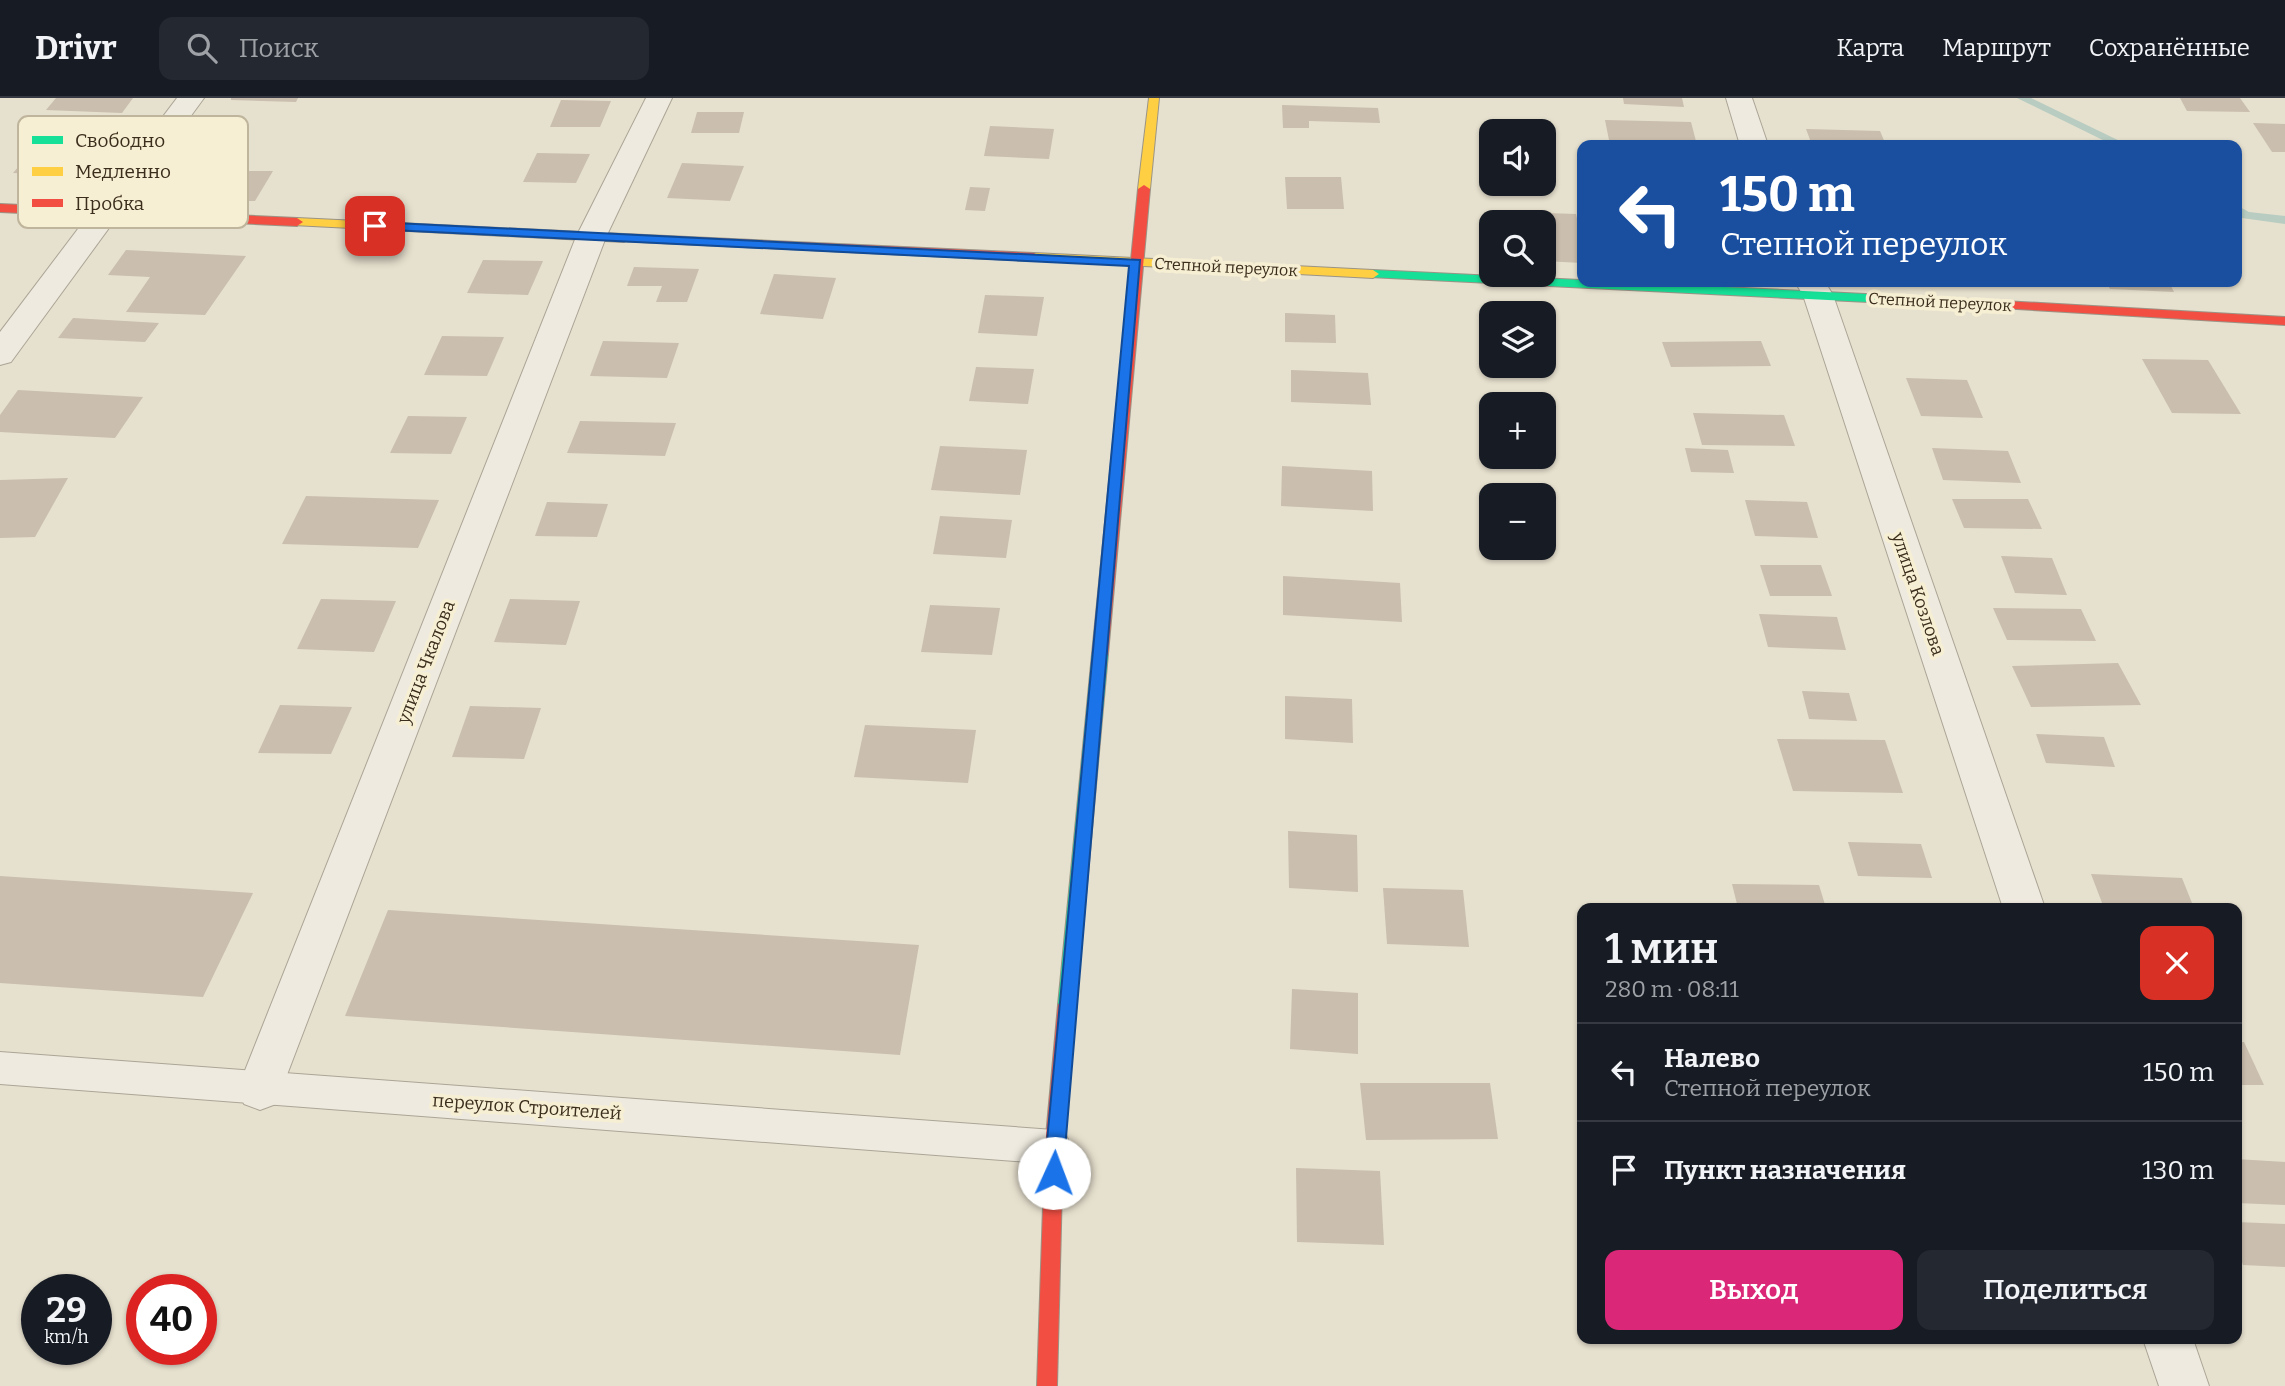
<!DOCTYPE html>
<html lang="ru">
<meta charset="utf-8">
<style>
body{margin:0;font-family:Bitter,serif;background:#242831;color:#f1f3f6;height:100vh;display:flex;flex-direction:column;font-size:26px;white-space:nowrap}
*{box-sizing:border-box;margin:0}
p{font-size:23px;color:#9ea1a6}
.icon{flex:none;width:38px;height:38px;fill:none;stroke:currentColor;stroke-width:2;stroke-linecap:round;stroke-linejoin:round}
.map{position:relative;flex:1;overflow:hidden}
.sheet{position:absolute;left:1577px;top:805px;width:665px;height:441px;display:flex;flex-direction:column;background:#171b24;border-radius:14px;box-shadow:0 2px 5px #0004}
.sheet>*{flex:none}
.hud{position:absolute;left:1577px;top:42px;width:665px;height:147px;border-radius:14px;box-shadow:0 2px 5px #0004;background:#1a4fa0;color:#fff;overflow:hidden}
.fabs{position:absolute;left:1479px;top:21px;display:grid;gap:14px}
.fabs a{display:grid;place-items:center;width:77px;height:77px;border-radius:14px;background:#171b24;box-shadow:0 2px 5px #0004;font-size:35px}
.speed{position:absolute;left:21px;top:1176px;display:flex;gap:14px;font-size:35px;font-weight:700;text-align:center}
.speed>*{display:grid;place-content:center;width:91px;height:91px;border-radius:50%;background:#171b24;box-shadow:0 2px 5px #0004;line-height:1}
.speed small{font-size:18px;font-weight:400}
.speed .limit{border:10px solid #d22;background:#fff;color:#111}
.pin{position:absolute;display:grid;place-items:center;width:60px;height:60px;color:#fff;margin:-30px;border-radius:14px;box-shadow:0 4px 10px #0006}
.me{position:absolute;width:77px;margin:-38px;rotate:2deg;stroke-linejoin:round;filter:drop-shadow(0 0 5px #0008)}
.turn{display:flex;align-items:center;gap:24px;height:147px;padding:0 28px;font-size:32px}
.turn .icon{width:91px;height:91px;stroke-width:2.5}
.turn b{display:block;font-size:49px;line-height:60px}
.round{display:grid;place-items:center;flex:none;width:74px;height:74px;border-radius:14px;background:#242831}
.summary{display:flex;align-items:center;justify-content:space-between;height:119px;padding:0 28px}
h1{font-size:42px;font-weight:600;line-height:52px}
.button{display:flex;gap:14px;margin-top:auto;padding:14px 28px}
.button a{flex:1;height:80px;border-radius:14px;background:#db2777;color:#fff;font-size:28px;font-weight:600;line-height:80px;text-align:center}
.button a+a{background:#242831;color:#f1f3f6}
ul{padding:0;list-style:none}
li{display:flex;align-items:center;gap:21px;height:98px;padding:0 28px;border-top:2px solid #363941}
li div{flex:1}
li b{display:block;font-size:26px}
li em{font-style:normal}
header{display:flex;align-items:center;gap:42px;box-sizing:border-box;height:98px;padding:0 35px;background:#171b24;border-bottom:2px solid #363941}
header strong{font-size:33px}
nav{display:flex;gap:38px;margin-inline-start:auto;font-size:24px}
.search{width:490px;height:63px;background:#242831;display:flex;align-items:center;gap:18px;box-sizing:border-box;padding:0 24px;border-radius:14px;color:#9ea1a6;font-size:26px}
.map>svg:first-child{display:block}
</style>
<header>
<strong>Drivr</strong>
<div class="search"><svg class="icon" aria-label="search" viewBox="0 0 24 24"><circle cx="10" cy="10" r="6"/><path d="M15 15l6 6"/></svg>Поиск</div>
<nav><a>Карта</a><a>Маршрут</a><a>Сохранённые</a></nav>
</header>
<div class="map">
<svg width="2285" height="1288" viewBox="0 0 2285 1288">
<rect width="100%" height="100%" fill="#e6e0ce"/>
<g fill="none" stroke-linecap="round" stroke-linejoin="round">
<g fill="#b8ccc1" fill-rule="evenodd">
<path d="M2017,0H2031L2128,47H2113Z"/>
<path d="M2236,107L2249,114L2285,118V126L2242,120L2236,116Z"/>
</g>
</g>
<g fill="#cabeae">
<path d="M56,0H133L122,15L46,12Z"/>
<path d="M231,0H298L296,4L231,2Z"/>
<path d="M1623,0H1682L1684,9L1624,6Z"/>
<path d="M2180,0H2240L2250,14L2187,13Z"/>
<path d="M561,2L611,3L600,29H550Z"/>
<path d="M1282,7L1378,10L1380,25L1309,23V30H1283Z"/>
<path d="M697,14H744L739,35H691Z"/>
<path d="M1605,22L1691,24L1697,47H1610Z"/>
<path d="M2253,25L2285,26V54H2272Z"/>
<path d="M990,28L1054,31L1049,61L984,58Z"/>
<path d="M1806,31L1880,33L1886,47H1812Z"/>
<path d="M39,45L96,47L71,77L13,75Z"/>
<path d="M537,55L590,56L576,85L523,84Z"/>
<path d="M682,65L744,68L730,103L667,100Z"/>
<path d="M245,73H273L255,103H226Z"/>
<path d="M1285,79H1341L1344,111H1287Z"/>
<path d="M970,89L990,90L985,113L965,112Z"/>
<path d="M1516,114L1576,116L1582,144V165L1544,163V124H1517Z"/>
<path d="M126,152L246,158L205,217L126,214L150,179L108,177Z"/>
<path d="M483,162L543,163L528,197L467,195Z"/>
<path d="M634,169L699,171L687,204H656L662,188H627Z"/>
<path d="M774,176L836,180L823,221L760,216Z"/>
<path d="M2106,184H2169L2174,194L2110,191Z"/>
<path d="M985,197L1044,199L1037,238L978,235Z"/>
<path d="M1285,215L1335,217L1336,245L1285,244Z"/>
<path d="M73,220L159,225L145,244L58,240Z"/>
<path d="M442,238L504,239L487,278L424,277Z"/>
<path d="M603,243L679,245L667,280L590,278Z"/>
<path d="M1761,243L1771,268L1671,269L1662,244Z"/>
<path d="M2142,261L2208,262L2241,316L2172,315Z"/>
<path d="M976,269L1034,271L1028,306L969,303Z"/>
<path d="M1291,272L1368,275L1371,307L1291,304Z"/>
<path d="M1906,280L1967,282L1983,320L1921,318Z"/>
<path d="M18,292L143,299L115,340L0,334V317Z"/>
<path d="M1693,315L1784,317L1795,348L1702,347Z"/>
<path d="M408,318L467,319L451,356L390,355Z"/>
<path d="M580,323L676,325L665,358L567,355Z"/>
<path d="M940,348L1027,352L1020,397L931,392Z"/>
<path d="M1685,350L1728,352L1734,375L1691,374Z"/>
<path d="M1932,350L2008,353L2021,385L1943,382Z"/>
<path d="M1282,368L1372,373L1373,413L1281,408Z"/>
<path d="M68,380L35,439L0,440V382Z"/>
<path d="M306,398L439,402L418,450L282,446Z"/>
<path d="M1952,401H2028L2042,431L1964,430Z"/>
<path d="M1745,402L1807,404L1818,440L1755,438Z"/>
<path d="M547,404L608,406L597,439L535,438Z"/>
<path d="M940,418L1012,422L1006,460L933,456Z"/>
<path d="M2001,458L2052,460L2067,497L2015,495Z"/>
<path d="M1760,467H1821L1832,498H1770Z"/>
<path d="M1283,478L1400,485L1402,524L1283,517Z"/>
<path d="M321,501L396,503L374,554L297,551Z"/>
<path d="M510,501L580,503L566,547L494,544Z"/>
<path d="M930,507L1000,510L992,557L921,554Z"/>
<path d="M1993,510L2081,511L2096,543L2007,542Z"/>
<path d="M1759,516L1837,519L1846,552L1768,549Z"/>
<path d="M2118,565L2141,607L2031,609L2012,568Z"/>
<path d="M1802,593L1849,595L1857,623L1809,621Z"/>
<path d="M1285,598L1352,601L1353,645L1285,641Z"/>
<path d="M280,607L352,609L331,656L258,655Z"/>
<path d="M470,608L541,610L524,661L452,659Z"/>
<path d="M865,627L976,632L968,685L854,679Z"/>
<path d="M2036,636L2104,639L2115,669L2046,665Z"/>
<path d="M1777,641L1885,642L1903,695L1793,693Z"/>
<path d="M1288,733L1357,737L1358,794L1289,790Z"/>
<path d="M1848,744L1921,746L1932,780L1858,778Z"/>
<path d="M2091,776L2182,780L2194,810H2104Z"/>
<path d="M0,778L253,795L203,899L0,885Z"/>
<path d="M1732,786L1819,787L1826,810H1738Z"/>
<path d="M1383,790L1463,792L1469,849L1387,846Z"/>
<path d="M388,812L919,847L900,957L345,918Z"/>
<path d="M1292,891L1358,895V956L1290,951Z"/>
<path d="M2236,944H2244L2264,987H2236Z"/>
<path d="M1360,985H1490L1498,1041L1366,1042Z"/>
<path d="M2236,1061L2285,1064V1107L2236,1105Z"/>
<path d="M1296,1070L1380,1073L1384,1147L1297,1144Z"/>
<path d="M2236,1124L2285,1126V1169L2243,1167L2236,1149Z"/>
</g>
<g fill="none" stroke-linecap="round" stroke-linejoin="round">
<defs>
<path id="lane" d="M0,954L1054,1032L1066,1037L1071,1049L1066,1061L1054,1066L0,986Z"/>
<g id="street">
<path d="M177,0H204L11,264L0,267V234Z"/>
<path d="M646,0H672L606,139L282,990L276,1006L260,1012L244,1006L238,990L576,139Z"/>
<path d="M1726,0H1752L1768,47H1740Z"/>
<path d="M1795,184H1825L1833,197L2045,810H2003L1803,197Z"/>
<path d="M2143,1241H2193L2209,1288H2159Z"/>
</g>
<g id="fast">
<path d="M1373,172L1969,201L1975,205L1969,209L1369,179V173Z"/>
<path d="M1100,550L1105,552L1108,556L1076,907L1073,913L1067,916L1061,913L1058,907L1092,556L1095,552Z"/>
</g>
<g id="slow">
<path d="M1149,0H1159L1150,91L1144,95L1138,91Z"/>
<path d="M297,120L624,136L630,140L624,144L293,127V121Z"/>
<path d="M1034,155L1373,172L1379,176L1373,180L1030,162L1028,159Z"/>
</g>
<g id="jam">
<path d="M1144,87L1150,91L1108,556L1105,560H1095L1092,556L1138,91Z"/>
<path d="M0,106L297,120L303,124L297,128L0,114Z"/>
<path d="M624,136L1034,155L1040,159L1034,163L620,143L618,140Z"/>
<path d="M1969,201L2285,219V227L1965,208V202Z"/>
<path d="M1067,898L1073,901L1076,907L1063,1049L1057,1288H1037L1045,1049L1058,907L1061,901Z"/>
</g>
</defs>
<use href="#lane" stroke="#aba596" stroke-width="2"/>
<use href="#street" stroke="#aba596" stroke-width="2"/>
<use href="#fast" stroke="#9b9486" stroke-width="2"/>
<use href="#slow" stroke="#9b9486" stroke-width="2"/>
<use href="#jam" stroke="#9b9486" stroke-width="2"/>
<use href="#lane" fill="#eeeadf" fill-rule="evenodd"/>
<use href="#street" fill="#eeeadf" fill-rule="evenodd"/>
<use href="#fast" fill="#16e098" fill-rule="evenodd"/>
<use href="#slow" fill="#ffcf43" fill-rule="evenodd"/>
<use href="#jam" fill="#f24e42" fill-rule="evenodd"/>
</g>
<path fill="#1a73e8" stroke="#114b97" stroke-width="2" d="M375,124L1140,162L1063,1075L1060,1082L1054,1085L1047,1082L1044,1075L1129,168L371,131V125Z"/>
<g text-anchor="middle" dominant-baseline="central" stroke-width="7" stroke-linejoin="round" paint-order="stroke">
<g font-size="16" fill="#3b2e1d" stroke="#f7efd3">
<text transform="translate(1226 169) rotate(3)">Степной переулок</text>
<text transform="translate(1940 204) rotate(3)">Степной переулок</text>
</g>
<g font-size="18" fill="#3b2e1d" stroke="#f7efd3">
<text transform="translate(1918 496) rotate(71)">улица Козлова</text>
<text transform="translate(426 564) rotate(-69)">улица Чкалова</text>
<text transform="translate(527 1009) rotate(4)">переулок Строителей</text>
</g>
</g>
<rect x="18" y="18" width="230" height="112" rx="10" fill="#f7efd3" stroke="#bfb59c" stroke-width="2"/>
<rect x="32" y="38" width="31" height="8" fill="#16e098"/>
<rect x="32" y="69" width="31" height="9" fill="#ffcf43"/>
<rect x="32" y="101" width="31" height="8" fill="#f24e42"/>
<g font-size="19" fill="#3b2e1d">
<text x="75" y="49">Свободно</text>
<text x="75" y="80">Медленно</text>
<text x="75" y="112">Пробка</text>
</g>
</svg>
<div class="fabs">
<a><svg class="icon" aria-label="sound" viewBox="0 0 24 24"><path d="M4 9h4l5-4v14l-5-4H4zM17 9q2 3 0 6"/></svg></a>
<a><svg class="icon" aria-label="search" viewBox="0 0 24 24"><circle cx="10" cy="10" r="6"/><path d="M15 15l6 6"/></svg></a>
<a><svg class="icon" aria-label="layers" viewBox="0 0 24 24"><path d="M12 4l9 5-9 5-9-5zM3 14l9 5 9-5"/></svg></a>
<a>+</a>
<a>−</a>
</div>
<div class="speed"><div>29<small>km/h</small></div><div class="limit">40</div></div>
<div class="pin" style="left:375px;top:128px;background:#d93025"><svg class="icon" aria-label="arrive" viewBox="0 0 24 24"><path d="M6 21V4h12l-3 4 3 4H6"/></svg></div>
<svg class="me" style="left:1054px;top:1075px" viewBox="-20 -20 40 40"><circle r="19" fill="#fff"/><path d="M0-13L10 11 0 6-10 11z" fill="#1a73e8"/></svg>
<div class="hud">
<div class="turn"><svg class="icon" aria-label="left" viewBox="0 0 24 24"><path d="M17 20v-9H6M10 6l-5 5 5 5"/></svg><div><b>150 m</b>Степной переулок</div></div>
</div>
<section class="sheet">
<div class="summary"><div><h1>1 мин</h1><p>280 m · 08:11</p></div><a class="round" style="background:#d93025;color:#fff"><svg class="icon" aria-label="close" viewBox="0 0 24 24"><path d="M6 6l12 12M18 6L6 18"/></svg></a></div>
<ul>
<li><svg class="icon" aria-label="left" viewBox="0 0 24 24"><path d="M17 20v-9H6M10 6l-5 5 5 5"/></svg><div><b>Налево</b><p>Степной переулок</p></div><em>150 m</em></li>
<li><svg class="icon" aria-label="arrive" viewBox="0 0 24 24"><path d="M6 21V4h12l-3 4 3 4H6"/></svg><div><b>Пункт назначения</b></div><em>130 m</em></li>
</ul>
<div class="button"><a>Выход</a><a>Поделиться</a></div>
</section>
</div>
